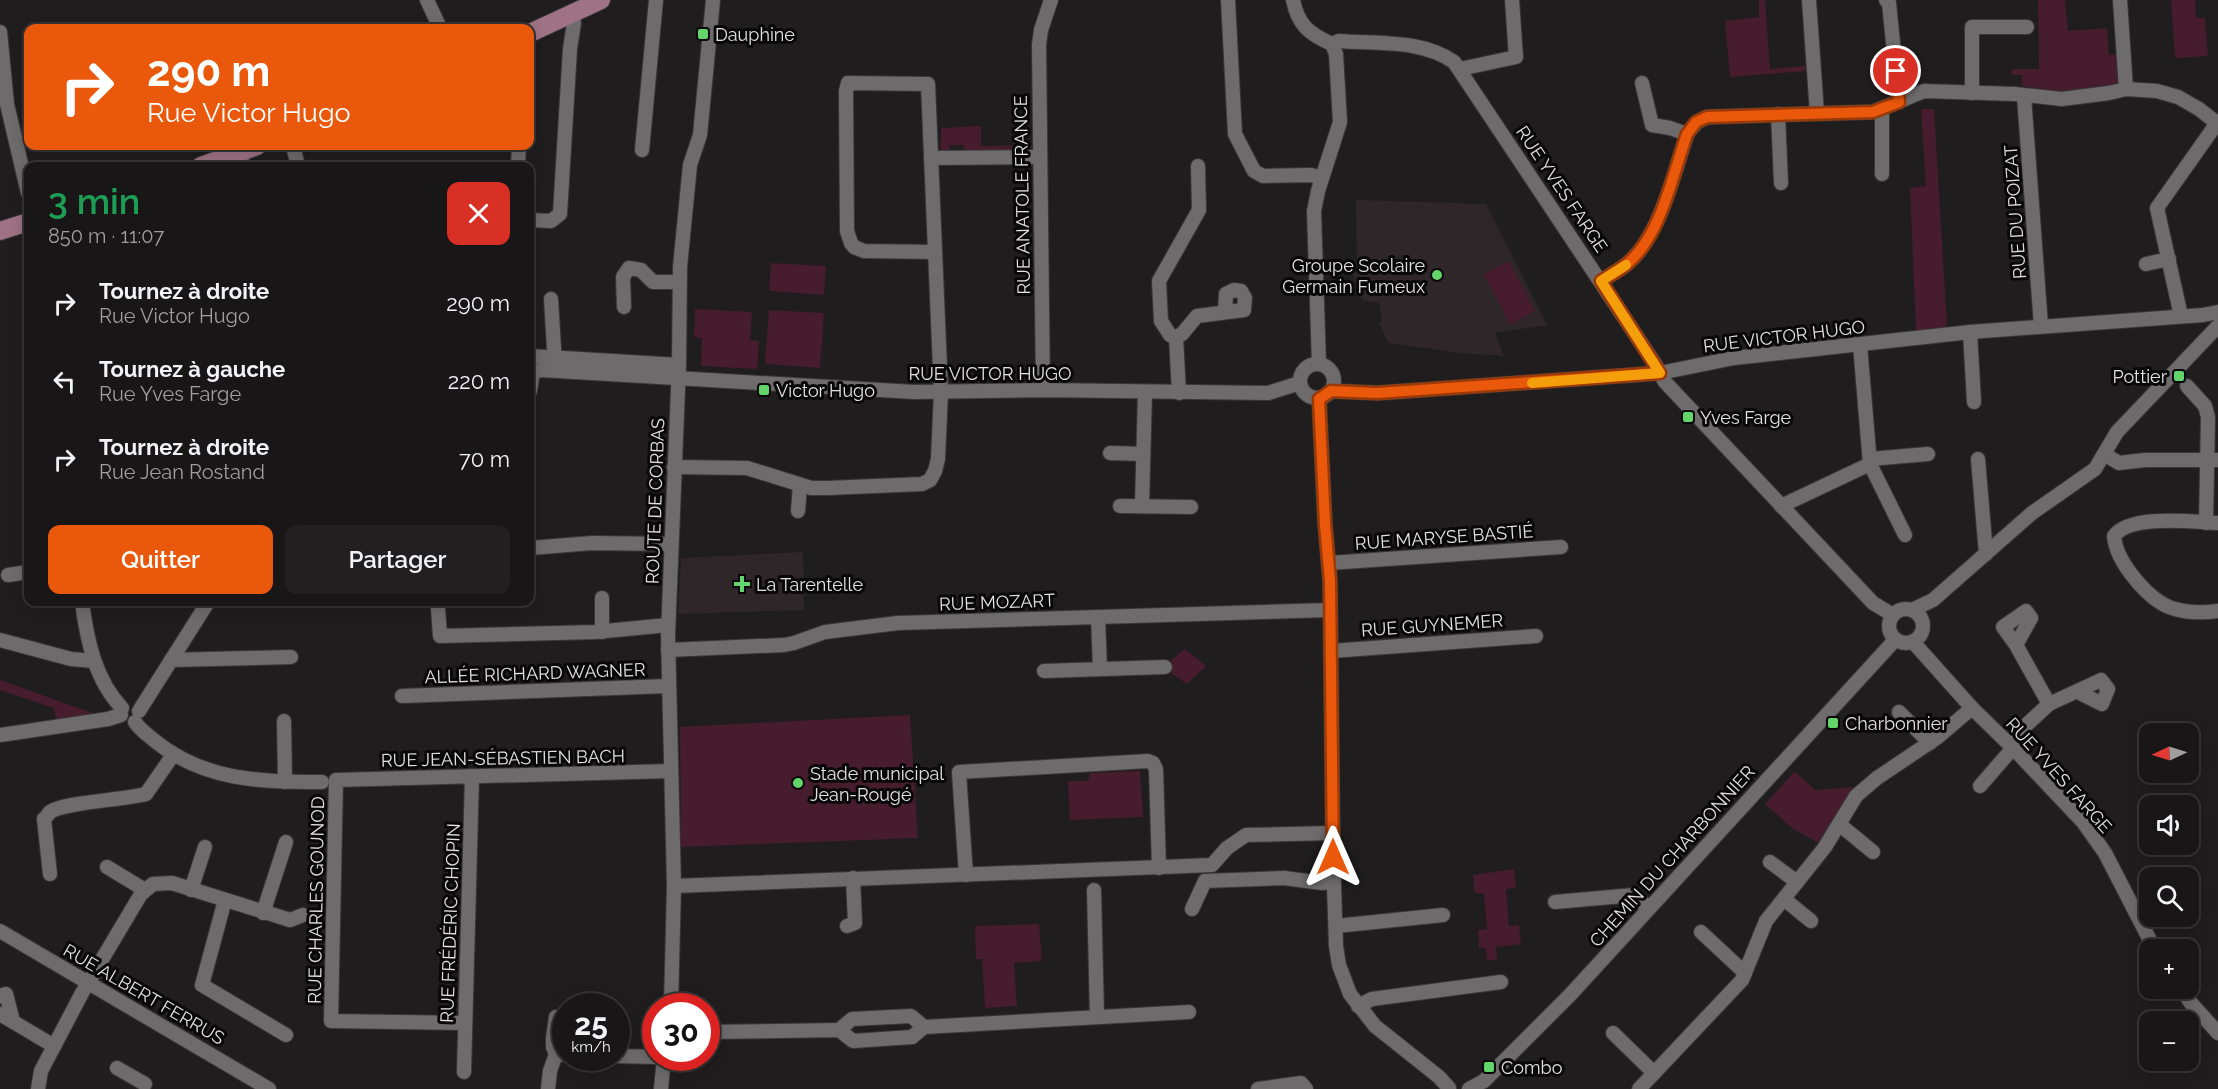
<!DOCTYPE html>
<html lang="fr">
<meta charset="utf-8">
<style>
body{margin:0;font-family:Raleway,sans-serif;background:#211f1f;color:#f1f3f6;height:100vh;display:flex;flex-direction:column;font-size:22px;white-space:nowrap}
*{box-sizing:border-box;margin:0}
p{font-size:20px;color:#9f9fa1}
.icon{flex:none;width:33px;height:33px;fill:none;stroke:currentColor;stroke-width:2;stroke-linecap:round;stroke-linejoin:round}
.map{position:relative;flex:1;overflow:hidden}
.drawer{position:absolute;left:24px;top:162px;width:510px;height:444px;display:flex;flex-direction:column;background:#181616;border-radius:12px;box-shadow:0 3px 15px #0003,0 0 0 2px #363535}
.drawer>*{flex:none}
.top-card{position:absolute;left:24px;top:24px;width:510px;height:126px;border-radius:12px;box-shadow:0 3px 15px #0003,0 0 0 2px #363535;background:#ea580c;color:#fff;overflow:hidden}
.needle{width:39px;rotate:266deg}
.controls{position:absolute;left:2139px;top:723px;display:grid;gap:12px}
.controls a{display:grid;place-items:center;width:60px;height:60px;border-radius:12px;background:#181616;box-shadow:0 3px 15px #0003,0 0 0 2px #363535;font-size:30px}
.speed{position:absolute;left:552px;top:993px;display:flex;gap:12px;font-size:30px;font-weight:700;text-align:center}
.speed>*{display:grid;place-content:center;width:78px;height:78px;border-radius:50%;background:#181616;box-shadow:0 3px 15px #0003,0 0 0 2px #363535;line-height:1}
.speed small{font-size:15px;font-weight:400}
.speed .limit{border:9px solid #d22;background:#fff;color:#111}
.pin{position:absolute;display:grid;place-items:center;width:51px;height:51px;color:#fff;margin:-26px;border:3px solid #fff;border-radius:50%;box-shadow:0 2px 6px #0007}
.me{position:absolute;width:66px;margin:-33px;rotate:0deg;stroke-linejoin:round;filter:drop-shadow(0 0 4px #0008)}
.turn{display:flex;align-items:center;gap:21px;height:126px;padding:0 24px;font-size:27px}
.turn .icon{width:78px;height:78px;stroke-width:2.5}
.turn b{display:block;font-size:42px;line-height:51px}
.round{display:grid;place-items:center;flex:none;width:63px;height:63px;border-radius:12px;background:#211f1f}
.overview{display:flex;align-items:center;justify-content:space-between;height:102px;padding:0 24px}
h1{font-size:36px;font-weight:600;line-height:45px;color:#1e9e55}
.primary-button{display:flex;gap:12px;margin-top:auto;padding:12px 24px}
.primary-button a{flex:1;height:69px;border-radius:12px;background:#ea580c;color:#fff;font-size:24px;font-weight:600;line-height:69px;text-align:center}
.primary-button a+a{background:#211f1f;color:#f1f3f6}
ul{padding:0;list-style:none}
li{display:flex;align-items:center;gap:18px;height:78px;padding:0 24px}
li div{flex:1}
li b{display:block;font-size:22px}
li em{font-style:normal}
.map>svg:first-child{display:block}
</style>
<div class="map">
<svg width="2218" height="1089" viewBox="0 0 2218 1089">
<rect width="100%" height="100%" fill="#201d1e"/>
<g fill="#2f2629">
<path d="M1356,200L1486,204L1547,325L1495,333L1504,356L1460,353L1388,343L1379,322L1382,321L1379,303L1362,300L1349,264L1357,260Z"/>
<path d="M803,552L804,610L678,614L681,558Z"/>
</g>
<g fill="#461c2e">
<path d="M1759,0H1765L1770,69L1807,66V71L1730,77L1725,21L1759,17Z"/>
<path d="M2038,0H2065L2068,31L2107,28L2109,55H2116L2118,82C2098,99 2046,89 2022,86V75H2011L2012,69H2039Z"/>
<path d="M2171,0H2195L2196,18H2205L2208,56L2175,58Z"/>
<path d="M1921,109H1934L1947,326L1916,331L1910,188L1926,186Z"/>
<path d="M981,126V146L1032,145V149L1025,154L965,153L964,145H950L949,153H941V128Z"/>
<path d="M1509,261L1535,311L1510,324L1484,274Z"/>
<path d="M771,263L826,266L824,295L769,291Z"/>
<path d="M695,309L752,312L750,340L759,341L757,369L701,366L702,338L694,337Z"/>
<path d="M769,310L824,313L820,368L765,364Z"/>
<path d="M1185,649L1206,666L1187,684L1171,673L1173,667L1171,660Z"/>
<path d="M0,680L95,714L56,720L54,708L0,690Z"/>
<path d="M910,715L918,838L681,847L680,727Z"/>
<path d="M1140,771L1143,817L1070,820L1068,781H1088L1090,773Z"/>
<path d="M1795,771L1815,790L1854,787L1819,843L1793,829L1765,804Z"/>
<path d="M1514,869L1516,888L1506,889L1509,926L1519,925L1521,944L1496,947L1497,960H1487L1486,948H1479L1478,930L1487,929L1484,893H1475L1473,875Z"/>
<path d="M1039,924L1042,961L1014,963L1017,1006L985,1008L982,959H976L975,926Z"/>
</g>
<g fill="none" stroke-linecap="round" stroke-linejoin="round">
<defs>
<g id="minor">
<path d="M427,0L440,28"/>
<path d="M1228,0L1235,134L1254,171L1263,176L1311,175L1322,178"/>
<path d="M1293,0C1298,25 1309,34 1332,44L1336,54L1340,122L1318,191L1314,211L1319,364"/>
<path d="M1809,0L1817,113"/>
<path d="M1886,0L1889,3L1899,102"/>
<path d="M2120,0L2126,89"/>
<path d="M0,32L7,104L28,193"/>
<path d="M1332,44L1339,41C1377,44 1421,39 1454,62L1655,364L1665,382L1873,603L1893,615"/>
<path d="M1460,69L1516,57L1512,0"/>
<path d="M1642,83L1652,125L1670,128L1687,134"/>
<path d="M1972,93V27H2027"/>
<path d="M2024,96L2041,326"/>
<path d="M1882,109V174"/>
<path d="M1778,114L1781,183"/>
<path d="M293,146L298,166"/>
<path d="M642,150L656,0"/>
<path d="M239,152L244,166"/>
<path d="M931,158L1040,157"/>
<path d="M518,166L519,146"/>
<path d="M1198,166L1199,210L1159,281L1161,321L1170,335L1176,337L1182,334L1197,316L1244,310L1245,298L1241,291L1234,290L1226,294L1225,312"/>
<path d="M530,220L551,221L560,214L570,49L574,23L572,14"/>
<path d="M2146,264L2169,259"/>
<path d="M1601,281C1610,275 1620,270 1628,263C1660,236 1674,173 1687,134L1697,122L1707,117L1873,112L1924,91L2015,94L2062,99L2109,93L2126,89L2157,91L2178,97L2199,109L2218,124"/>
<path d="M551,299L555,365"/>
<path d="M624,307L623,277L629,268L641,270L653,282H679"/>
<path d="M2181,316L2157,208L2217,123"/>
<path d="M1970,332L1974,402"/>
<path d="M1176,337L1179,393"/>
<path d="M530,356L679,365"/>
<circle cx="1317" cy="381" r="17"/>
<path d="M2187,386L2205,406L2208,417L2206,523"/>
<path d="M1043,390L1039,45L1041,30L1051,0"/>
<path d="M530,391L533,372L541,370L914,392L1043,390L1268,393L1300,383"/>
<path d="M1331,391L1378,393L1660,373L1734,358L1970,332L2203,315L2218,312"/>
<path d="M1319,398L1325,524L1330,581L1333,857L1336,946L1339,965L1350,994L1375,1026L1439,1077L1449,1088"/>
<path d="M1110,453L1143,454"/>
<path d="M2104,454L2119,463L2145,460H2218"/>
<path d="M1870,459L1928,454"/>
<path d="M1978,459L1986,554"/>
<path d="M1870,464L1905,535"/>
<path d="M674,467L747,468L811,488H826"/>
<path d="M828,488L922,484L930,480L935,471L938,459L941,392L928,84L848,83L846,91L847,231L851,243L854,247L864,251L935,252"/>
<path d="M1142,505L1145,392"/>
<path d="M1120,506L1191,507"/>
<path d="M1781,506L1870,464L1860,345"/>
<path d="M798,511L800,485"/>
<path d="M2218,523C2192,522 2130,514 2114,536C2116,562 2150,603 2175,609C2189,613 2204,613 2218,611"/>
<path d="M530,548L592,543L670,544"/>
<path d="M1329,563L1561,547"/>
<path d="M8,575L28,572"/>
<path d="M602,598V632"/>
<path d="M82,602C87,640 95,680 122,708"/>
<path d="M438,608L440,636L595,632L668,625"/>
<circle cx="1906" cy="626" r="17"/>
<path d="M1912,610L1933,600L2032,513L2095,469L2117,432L2218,326"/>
<path d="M1098,617L1100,668"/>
<path d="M0,640L71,659L94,661"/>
<path d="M1913,642L1972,708L2013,748L2083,822L2105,853L2155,950"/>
<path d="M668,650L784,645L794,643L825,632L898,623L1330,610"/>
<path d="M1331,651L1536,636"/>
<path d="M171,660L291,657"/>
<path d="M1044,671L1165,667"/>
<path d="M402,696L668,686"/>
<path d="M2049,704L2101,680L2108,689L2102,704L2078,692"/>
<path d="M139,711L208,602"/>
<path d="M1899,712L1930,743"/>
<path d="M284,721L285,782"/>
<path d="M135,722C140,730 148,735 155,741C204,781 262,782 322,782"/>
<path d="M0,735L108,719L121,715"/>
<path d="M2008,742L2049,704L2016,645L2031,618L2026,611L2003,627L2016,645"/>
<path d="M1980,786L2013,748"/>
<path d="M1839,824L1873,852"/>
<path d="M1770,862L1797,882"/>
<path d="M107,867L145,890"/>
<path d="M50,874L44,819C46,818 49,813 50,812C65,802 124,800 146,794L173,755"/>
<path d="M966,875L959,772L1148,761L1153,763L1156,769L1159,868"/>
<path d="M674,886L1212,865L1227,848L1246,835L1333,833"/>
<path d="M191,890L205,847"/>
<path d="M1094,890L1097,1017"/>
<path d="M1784,899L1811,921"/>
<path d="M225,900L202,985L286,1035"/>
<path d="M1555,902L1634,895L1649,908"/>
<path d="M1192,909L1205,881L1284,878L1322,883L1334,882"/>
<path d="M263,913L286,842"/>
<path d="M847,926L855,923L853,878"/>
<path d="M1336,926L1443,915"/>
<path d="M0,931L269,1089"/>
<path d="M1701,932L1745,973"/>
<path d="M2181,988L2190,1002L2218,1033"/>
<path d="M0,996L6,994L13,1021"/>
<path d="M671,1006L674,886L668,634L679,365L680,267L690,165L700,135L713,0"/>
<path d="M1358,1006L1372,999L1501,982"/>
<path d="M0,1014L54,1046"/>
<path d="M556,1017L553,1038V1047L556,1054L566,1055"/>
<path d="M465,1023L331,1021L336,780L671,771"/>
<path d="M839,1030L852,1019L911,1016L924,1027"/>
<path d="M706,1032L839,1030L853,1041L912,1037L924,1027L1189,1012"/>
<path d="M1613,1033L1654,1073"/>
<path d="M616,1056L656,1057"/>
<path d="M117,1068L145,1084"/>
<path d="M464,1072L472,776"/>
<path d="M38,1089L41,1071L82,993L141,894L153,884L172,883L290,920L303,915"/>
<path d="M548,1089L550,1071L556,1054"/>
<path d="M661,1089L664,1058"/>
<path d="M1258,1089L1301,1083L1306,1089"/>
<path d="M1469,1089L1484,1081L1570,995L1895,640"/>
<path d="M1639,1089L1742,980L1766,921L1825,847L1856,796L1877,778L1938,737L1972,708"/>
</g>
<g id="major">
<path d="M530,33L601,0"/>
<path d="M201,166L257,146"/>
<path d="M0,231L28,222"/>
</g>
</defs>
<use href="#minor" stroke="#3a3738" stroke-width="16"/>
<use href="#major" stroke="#3a3738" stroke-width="20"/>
<use href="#minor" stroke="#6e6b6c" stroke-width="14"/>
<use href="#major" stroke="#9f7385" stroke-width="18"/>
</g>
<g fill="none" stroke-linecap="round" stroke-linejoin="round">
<defs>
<path id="route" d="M1333,857L1330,581L1325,524L1319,399L1331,391L1377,393L1660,373L1601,281C1610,275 1620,270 1628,263C1661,235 1673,174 1687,134L1696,122L1707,117L1873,112L1899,102L1896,71"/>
</defs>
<use href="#route" stroke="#983908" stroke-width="15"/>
<use href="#route" stroke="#ea580c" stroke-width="10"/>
<path stroke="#f59e0b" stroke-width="10" d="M1532,383L1660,373L1601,281L1626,265"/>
</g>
<g fill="#62d469" stroke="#090808" stroke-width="2">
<rect x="697" y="28" width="12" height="12" rx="3"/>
<circle cx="1437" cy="275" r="6"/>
<rect x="2173" y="370" width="12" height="12" rx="3"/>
<rect x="758" y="384" width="12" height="12" rx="3"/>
<rect x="1682" y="411" width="12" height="12" rx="3"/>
<path d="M739 575h6v6h6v6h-6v6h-6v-6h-6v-6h6z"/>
<rect x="1827" y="717" width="12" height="12" rx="3"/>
<circle cx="798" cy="783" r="6"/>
<rect x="1483" y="1061" width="12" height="12" rx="3"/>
</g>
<g text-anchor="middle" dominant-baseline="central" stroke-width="6" stroke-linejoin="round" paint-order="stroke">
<g font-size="18" fill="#e2e0e1" stroke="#090808" text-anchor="start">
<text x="715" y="34">Dauphine</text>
<text x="1425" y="265" text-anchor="end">Groupe Scolaire<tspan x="1425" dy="21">Germain Fumeux</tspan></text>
<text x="2167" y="376" text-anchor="end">Pottier</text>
<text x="776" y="390">Victor Hugo</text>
<text x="1700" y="417">Yves Farge</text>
<text x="756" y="584">La Tarentelle</text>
<text x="1845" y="723">Charbonnier</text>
<text x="810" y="773">Stade municipal<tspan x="810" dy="21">Jean-Rougé</tspan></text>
<text x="1501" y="1067">Combo</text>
</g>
<g font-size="18" fill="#e2e0e1" stroke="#090808">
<text transform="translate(1562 189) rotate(56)">RUE YVES FARGE</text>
<text transform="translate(1022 195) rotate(-91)">RUE ANATOLE FRANCE</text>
<text transform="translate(2015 212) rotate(-94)">RUE DU POIZAT</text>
<text transform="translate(1784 336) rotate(-7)">RUE VICTOR HUGO</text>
<text x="990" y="373">RUE VICTOR HUGO</text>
<text transform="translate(655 501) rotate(-88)">ROUTE DE CORBAS</text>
<text transform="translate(1444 537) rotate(-4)">RUE MARYSE BASTIÉ</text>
<text transform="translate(997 602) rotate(-2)">RUE MOZART</text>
<text transform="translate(1432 625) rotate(-4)">RUE GUYNEMER</text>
<text transform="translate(535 673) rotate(-2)">ALLÉE RICHARD WAGNER</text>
<text transform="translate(503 758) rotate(-1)">RUE JEAN-SÉBASTIEN BACH</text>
<text transform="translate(2059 775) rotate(48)">RUE YVES FARGE</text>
<text transform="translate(1672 856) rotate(-48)">CHEMIN DU CHARBONNIER</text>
<text transform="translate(316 900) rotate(-89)">RUE CHARLES GOUNOD</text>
<text transform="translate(450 923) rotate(-88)">RUE FRÉDÉRIC CHOPIN</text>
<text transform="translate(144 994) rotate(30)">RUE ALBERT FERRUS</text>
</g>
</g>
</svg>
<div class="controls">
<a><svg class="needle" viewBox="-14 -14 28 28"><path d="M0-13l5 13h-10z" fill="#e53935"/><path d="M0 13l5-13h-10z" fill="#9f9fa1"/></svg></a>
<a><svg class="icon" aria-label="sound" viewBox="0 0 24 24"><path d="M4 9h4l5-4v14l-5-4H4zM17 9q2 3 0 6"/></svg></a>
<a><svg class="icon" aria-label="search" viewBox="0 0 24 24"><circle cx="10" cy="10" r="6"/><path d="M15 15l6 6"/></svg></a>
<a>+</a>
<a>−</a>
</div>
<div class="speed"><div>25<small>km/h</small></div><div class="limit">30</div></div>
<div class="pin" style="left:1896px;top:71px;background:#d93025"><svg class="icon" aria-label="arrive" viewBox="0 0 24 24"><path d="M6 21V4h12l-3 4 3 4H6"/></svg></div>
<svg class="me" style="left:1333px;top:857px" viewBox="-20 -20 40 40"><path d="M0-17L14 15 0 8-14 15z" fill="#ea580c" stroke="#fff" stroke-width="4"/></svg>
<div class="top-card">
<div class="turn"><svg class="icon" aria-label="right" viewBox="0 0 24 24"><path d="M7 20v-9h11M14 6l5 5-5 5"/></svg><div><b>290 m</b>Rue Victor Hugo</div></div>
</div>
<section class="drawer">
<div class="overview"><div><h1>3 min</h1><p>850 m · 11:07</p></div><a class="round" style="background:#d93025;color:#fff"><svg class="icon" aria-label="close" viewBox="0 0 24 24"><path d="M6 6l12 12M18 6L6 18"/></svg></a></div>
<ul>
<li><svg class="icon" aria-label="right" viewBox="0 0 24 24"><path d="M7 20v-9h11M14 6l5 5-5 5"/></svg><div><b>Tournez à droite</b><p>Rue Victor Hugo</p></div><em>290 m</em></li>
<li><svg class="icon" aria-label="left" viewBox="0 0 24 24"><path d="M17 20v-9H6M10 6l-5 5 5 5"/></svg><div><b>Tournez à gauche</b><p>Rue Yves Farge</p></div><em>220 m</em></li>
<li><svg class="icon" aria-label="right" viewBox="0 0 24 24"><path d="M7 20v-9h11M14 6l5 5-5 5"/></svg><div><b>Tournez à droite</b><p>Rue Jean Rostand</p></div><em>70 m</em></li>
</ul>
<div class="primary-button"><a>Quitter</a><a>Partager</a></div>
</section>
</div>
